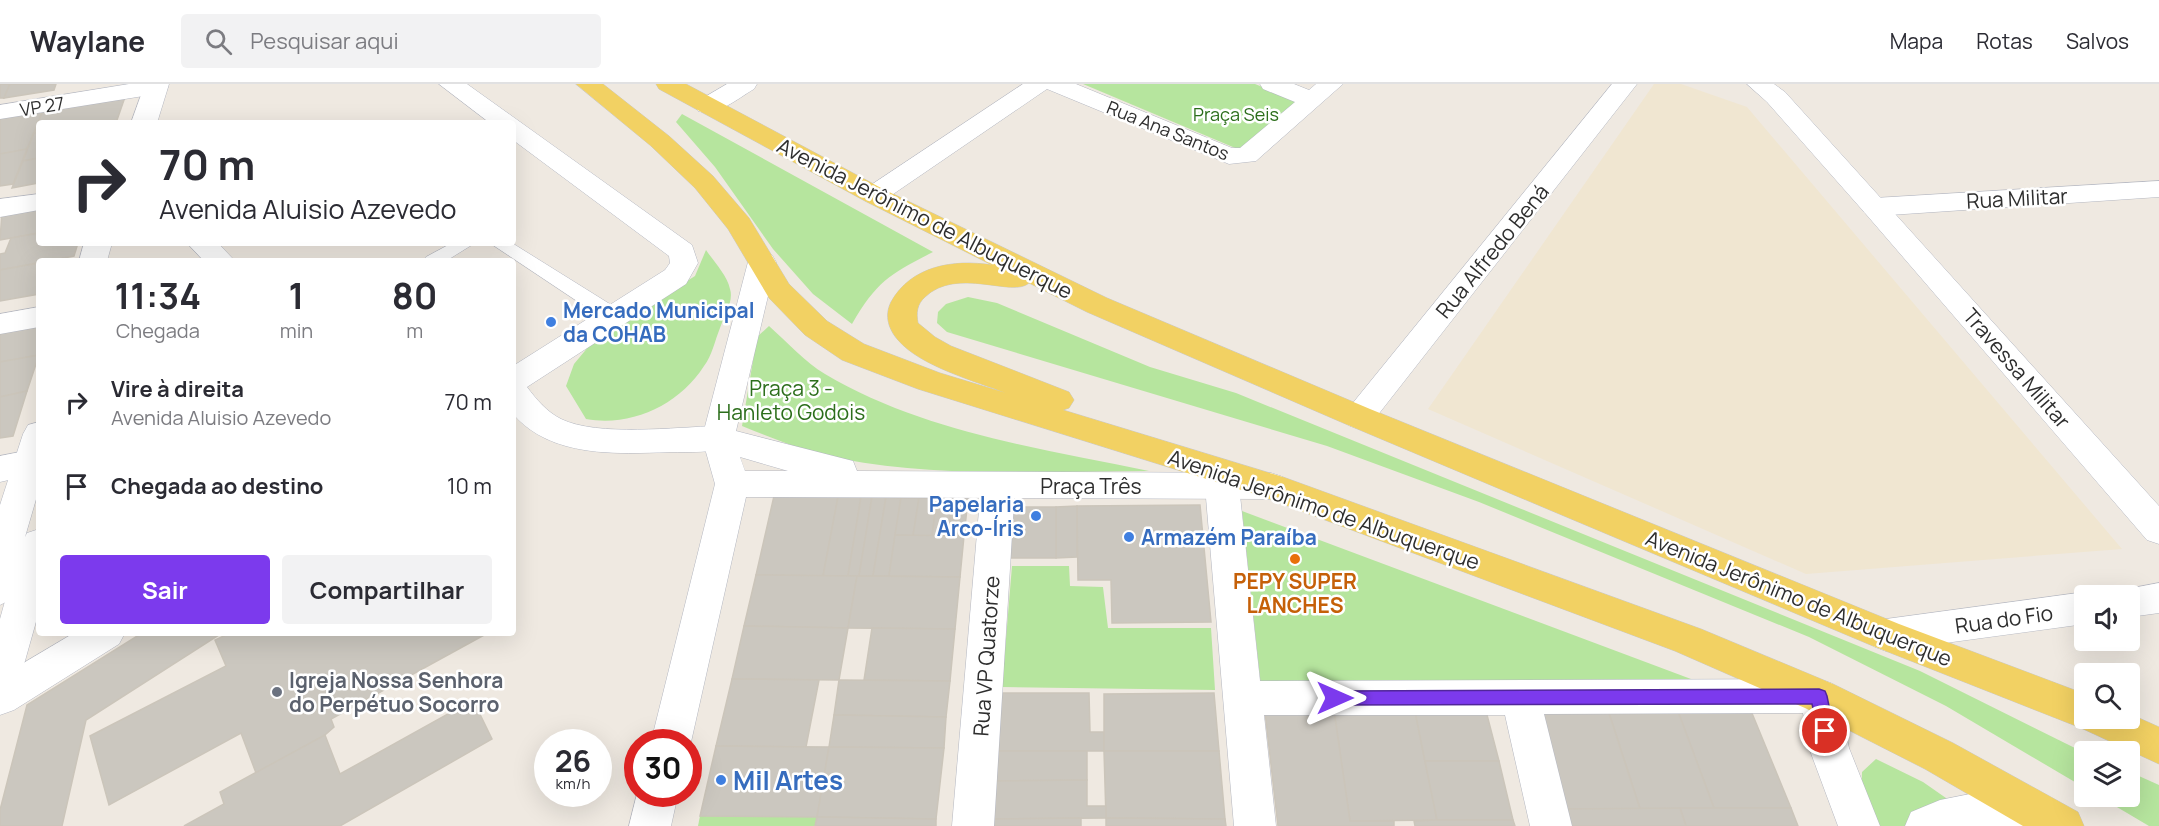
<!DOCTYPE html>
<html lang="pt">
<meta charset="utf-8">
<style>
body{margin:0;font-family:Manrope,sans-serif;background:#f2f2f3;color:#2b2b33;height:100vh;display:flex;flex-direction:column;font-size:22px;white-space:nowrap}
*{box-sizing:border-box;margin:0}
p{font-size:20px;color:#7c7c81}
.icon{flex:none;width:33px;height:33px;fill:none;stroke:currentColor;stroke-width:2;stroke-linecap:round;stroke-linejoin:round}
.map{position:relative;flex:1;overflow:hidden}
.side{position:absolute;left:36px;top:174px;width:480px;height:378px;display:flex;flex-direction:column;background:#fff;border-radius:6px;box-shadow:0 6px 24px #0002}
.side>*{flex:none}
.hud{position:absolute;left:36px;top:36px;width:480px;height:126px;border-radius:6px;box-shadow:0 6px 24px #0002;background:#fff;color:#2b2b33;overflow:hidden}
.tools{position:absolute;left:2074px;top:501px;display:grid;gap:12px}
.tools a{display:grid;place-items:center;width:66px;height:66px;border-radius:6px;background:#fff;box-shadow:0 6px 24px #0002;font-size:30px}
.speed{position:absolute;left:534px;top:645px;display:flex;gap:12px;font-size:30px;font-weight:700;text-align:center}
.speed>*{display:grid;place-content:center;width:78px;height:78px;border-radius:50%;background:#fff;box-shadow:0 6px 24px #0002;line-height:1}
.speed small{font-size:15px;font-weight:400}
.speed .limit{border:9px solid #d22;background:#fff;color:#111}
.pin{position:absolute;display:grid;place-items:center;width:51px;height:51px;color:#fff;margin:-26px;border:3px solid #fff;border-radius:50%;box-shadow:0 2px 6px #0007}
.me{position:absolute;width:66px;margin:-33px;rotate:90deg;stroke-linejoin:round;filter:drop-shadow(0 0 4px #0008)}
.turn{display:flex;align-items:center;gap:21px;height:126px;padding:0 24px;font-size:27px}
.turn .icon{width:78px;height:78px;stroke-width:2.5}
.turn b{display:block;font-size:42px;line-height:51px}
.eta{display:flex;justify-content:space-evenly;align-items:center;height:102px;text-align:center}
.eta b{font-size:36px;font-weight:700;line-height:42px}
.action{display:flex;gap:12px;margin-top:auto;padding:12px 24px}
.action a{flex:1;height:69px;border-radius:6px;background:#7c3aed;color:#fff;font-size:24px;font-weight:700;line-height:69px;text-align:center}
.action a+a{background:#f2f2f3;color:#2b2b33}
ul{padding:0;list-style:none}
li{display:flex;align-items:center;gap:18px;height:84px;padding:0 24px}
li div{flex:1}
li b{display:block;font-size:22px}
li em{font-style:normal}
header{display:flex;align-items:center;gap:36px;box-sizing:border-box;height:84px;padding:0 30px;background:#fff;border-bottom:2px solid #e1e1e2}
header strong{font-size:28px}
nav{display:flex;gap:33px;margin-inline-start:auto;font-size:21px}
.search{width:420px;height:54px;background:#f2f2f3;display:flex;align-items:center;gap:15px;box-sizing:border-box;padding:0 21px;border-radius:6px;color:#7c7c81;font-size:22px}
.map>svg:first-child{display:block}
</style>
<header>
<strong>Waylane</strong>
<div class="search"><svg class="icon" aria-label="search" viewBox="0 0 24 24"><circle cx="10" cy="10" r="6"/><path d="M15 15l6 6"/></svg>Pesquisar aqui</div>
<nav><a>Mapa</a><a>Rotas</a><a>Salvos</a></nav>
</header>
<div class="map">
<svg width="2159" height="742" viewBox="0 0 2159 742">
<rect width="100%" height="100%" fill="#efe9e1"/>
<path fill="#f0e6d1" d="M1654,0H1681L1747,23L2122,465L1806,490L1428,325Z"/>
<g fill="#b6e59e">
<path d="M1083,0H1255L1305,20L1240,66Z"/>
<path d="M682,30L933,168C890,190 877,197 852,240L813,210L773,165L715,83L676,38Z"/>
<path d="M706,166C714,178 727,191 730,205C734,217 724,233 720,244C715,256 712,272 704,282C679,321 632,343 586,335L566,302L574,280L594,256L695,192Z"/>
<path d="M968,213L997,219L1150,283L1236,309L1920,587L2085,669V704L1946,622L1809,553L1479,418L1327,362L947,248L937,239L938,228L946,220Z"/>
<path d="M769,242C787,258 805,278 825,290C923,348 1039,364 1149,387C1048,387 942,394 842,375C807,369 775,355 742,342L757,253Z"/>
<path d="M1242,427L1707,601L1261,603Z"/>
<path d="M1012,482H1069L1070,502L1103,503L1108,544H1211L1215,606L1002,603Z"/>
<path d="M1876,675L1923,698L1956,721L1909,737L1905,742H1870L1861,719L1862,688Z"/>
<path d="M2130,688L2159,701V742H2149L2100,713L2130,712Z"/>
<path d="M700,732L817,733L815,742H698Z"/>
</g>
<g fill="#cbc7bf" stroke="#cbc5ba" stroke-width="1.5">
<path d="M0,0H10L4,14H0Z"/>
<path d="M10,0H56L54,6L4,14Z"/>
<path d="M125,13L117,36L98,39H39V49H34L43,26Z"/>
<path d="M43,26L27,65L0,70V33Z"/>
<path d="M34,49H39V74L23,77Z"/>
<path d="M27,65L13,100L0,102V70Z"/>
<path d="M39,74V99L12,104L23,77Z"/>
<path d="M39,122V149L0,156L2,128Z"/>
<path d="M39,149V159H78L74,172L0,186V170L5,169L11,154Z"/>
<path d="M39,179V210L0,217V186Z"/>
<path d="M39,237V271L0,278V245Z"/>
<path d="M39,271L27,307L0,313V278Z"/>
<path d="M27,307L13,352L0,354V313Z"/>
<path d="M774,412L838,413L823,492L756,491Z"/>
<path d="M838,413H861L848,492H823Z"/>
<path d="M861,413H872L859,492H848Z"/>
<path d="M872,413H886L873,492H859Z"/>
<path d="M886,413L901,414L889,492H873Z"/>
<path d="M901,414H919L913,452L895,451Z"/>
<path d="M919,414H937L932,452H913Z"/>
<path d="M937,414H952L948,453L932,452Z"/>
<path d="M952,414L968,415L964,452L948,453Z"/>
<path d="M1200,421L1211,538L1112,539L1111,496H1078L1077,422Z"/>
<path d="M1077,422V473L1056,474V423Z"/>
<path d="M1011,423H1056V474H1010Z"/>
<path d="M895,451L964,452L960,493L889,492Z"/>
<path d="M756,491L857,492L848,544L744,542Z"/>
<path d="M857,492L960,493L955,545L848,544Z"/>
<path d="M744,542L848,544L839,596L732,595Z"/>
<path d="M872,544L955,545L950,597L864,596Z"/>
<path d="M142,549H222L86,636L62,742H0V726L27,621Z"/>
<path d="M230,549H486V550L331,635L334,643L325,651L256,689L241,649L109,721L90,652L226,582L215,556Z"/>
<path d="M732,595L819,596L806,663L716,662Z"/>
<path d="M839,596L950,597L946,633L834,631Z"/>
<path d="M997,609H1089L1090,648H1104V667H994Z"/>
<path d="M1214,609L1219,667H1104V610Z"/>
<path d="M473,616L492,655L340,742H184L224,720L220,708L325,651L340,690Z"/>
<path d="M1676,622H1749L1791,724H1714Z"/>
<path d="M1676,622L1714,724L1640,725L1607,623Z"/>
<path d="M1533,623H1607L1640,725H1561Z"/>
<path d="M1334,627H1415L1437,736L1350,737Z"/>
<path d="M1334,627L1350,737H1394V742H1278L1265,628Z"/>
<path d="M1415,627H1486L1499,677H1425Z"/>
<path d="M834,631L946,633L944,664L829,663Z"/>
<path d="M716,662L829,663L817,733L700,732Z"/>
<path d="M829,663L944,664L936,735L817,733Z"/>
<path d="M994,667H1087V696L993,697Z"/>
<path d="M1104,667H1219L1225,735L1106,734Z"/>
<path d="M1425,677H1499L1513,736H1437Z"/>
<path d="M1087,696V722H1106V734L991,735L993,697Z"/>
<path d="M1680,724H1791L1798,742H1686Z"/>
<path d="M1680,724L1686,742H1566L1561,725Z"/>
<path d="M817,733L936,735V742H815Z"/>
<path d="M1081,734V742H991V735Z"/>
<path d="M1106,734L1225,735L1226,742H1106Z"/>
<path d="M1437,736H1513L1515,742H1415L1414,737Z"/>
</g>
<g fill="none" stroke-linecap="round" stroke-linejoin="round">
<defs>
<g id="service">
<path d="M452,159H475L446,177H423L426,173Z"/>
<path d="M490,159H512L621,227L623,232L621,237H607Z"/>
</g>
<g id="minor">
<path d="M129,0H166L168,3L165,8L156,10L0,35V21Z"/>
<path d="M439,0H467L692,161L698,179L686,200L527,303C536,315 547,328 561,335C598,353 676,343 718,342L730,345L734,354L730,363C711,369 690,368 670,368C617,370 551,374 513,330V282L665,186L670,179L669,172L513,56V39H490Z"/>
<path d="M727,0H757L754,5C737,15 718,32 698,27L695,22L698,17Z"/>
<path d="M1023,0H1076L1232,64H1240L1295,18L1263,5L1260,0H1294L1309,6L1316,0H1343L1256,77L1229,80L1047,5L883,117L874,119L865,117L861,111L865,105Z"/>
<path d="M1612,0H1637L1370,341L1359,345L1348,341L1343,333L1348,325Z"/>
<path d="M2159,97V113L1875,132L1865,129L1861,123L1865,117L1875,114Z"/>
<path d="M39,110V126L0,133V115Z"/>
<path d="M187,159H218L235,177H204Z"/>
<path d="M39,223V243L0,250V230Z"/>
<path d="M30,366L39,369V389L0,398V372Z"/>
<path d="M1222,389L1234,393L1239,402L1260,597L1819,595L1833,600L1838,612L1849,664L1880,742H1838L1809,664L1803,629L1544,630L1572,742H1530L1505,631H1264L1276,742H1234L1205,402L1210,393Z"/>
<path d="M998,390L1010,394L1015,403L994,742H952L981,403L986,394Z"/>
<path d="M39,468V501L0,521V488Z"/>
<path d="M74,549H125L119,560L14,626L0,631V593Z"/>
<path d="M1970,710L2033,715L2063,723L2069,737L2067,742H1905L1911,728L1940,716Z"/>
</g>
<g id="tertiary">
<path d="M145,0H169L157,39H131Z"/>
<path d="M1747,0H1774L1785,8L2159,422V460L2147,456L1865,129L1767,18Z"/>
<path d="M84,159H112L107,177H79Z"/>
<path d="M762,169L772,171L776,178L736,347L853,377L857,387L1271,389L1283,393L1288,402L1283,411L1271,415L746,413L691,658L688,663V658H651L715,400L702,354L748,178L752,171ZM740,373L788,387H745Z"/>
<path d="M39,338V405L25,453L27,449L39,445V527L14,616L0,621V535L15,481L13,486L0,491V421L23,350L28,341Z"/>
<path d="M2159,499V529L2130,533V512H2115L2117,507Z"/>
<path d="M2085,508L2094,512H2085V540L1886,567L1873,562L1867,551L1873,540L1886,535Z"/>
<path d="M637,710H678L671,742H629Z"/>
</g>
<path id="primary" d="M576,0H603L669,52L713,92L749,134L789,200L827,237L864,260L940,289L1006,309C975,297 920,282 898,256C889,246 884,232 891,218C911,182 953,175 992,181L865,117L659,5L656,0H686L883,105L1107,214L1370,325L1899,540L2085,610V634H2130V630L2159,643V680L2081,644L1873,562L1348,341L1087,228L1029,199C1013,214 957,182 925,213C917,220 916,229 918,239L935,253L951,262L1069,308L1074,316L1069,324L1063,326L1283,393L1701,545L1833,600L1953,659L2078,728L2084,742H2023L1925,685L1805,624L1675,567L1261,412L918,305L842,276L805,251L769,214L728,145L695,104L651,62Z"/>
</defs>
<use href="#service" stroke="#b4b7c1" stroke-width="1"/>
<use href="#minor" stroke="#b4b7c1" stroke-width="1"/>
<use href="#tertiary" stroke="#b4b7c1" stroke-width="1"/>
<use href="#primary" stroke="#c9c9c9" stroke-width="1"/>
<use href="#service" fill="#fff" fill-rule="evenodd"/>
<use href="#minor" fill="#fff" fill-rule="evenodd"/>
<use href="#tertiary" fill="#fff" fill-rule="evenodd"/>
<use href="#primary" fill="#f2d163" fill-rule="evenodd"/>
</g>
<path fill="#7c3aed" stroke="#51269a" stroke-width="1.5" d="M1819,605L1825,607L1827,612L1834,647L1831,652L1825,654L1820,652L1812,620L1335,621L1329,619L1327,614L1329,609L1335,607Z"/>
<g fill="#3f7fe0" stroke="#fff" stroke-width="2">
<circle cx="551" cy="238" r="6"/>
<circle cx="1036" cy="432" r="6"/>
<circle cx="1129" cy="453" r="6"/>
<circle cx="721" cy="696" r="6"/>
</g>
<circle fill="#e8710a" stroke="#fff" stroke-width="2" cx="1295" cy="475" r="6"/>
<circle fill="#6b7280" stroke="#fff" stroke-width="2" cx="277" cy="608" r="6"/>
<g text-anchor="middle" dominant-baseline="central" stroke-width="5" stroke-linejoin="round" paint-order="stroke">
<g font-size="18" fill="#2e2e2e" stroke="#fff">
<text transform="translate(42 22) rotate(-9)">VP 27</text>
<text transform="translate(1168 46) rotate(22)">Rua Ana Santos</text>
</g>
<g font-size="18" fill="#2c6e1b" stroke="#fff">
<text x="1236" y="30">Praça Seis</text>
</g>
<g font-size="21" fill="#2e2e2e" stroke="#fff">
<text transform="translate(2017 114) rotate(-3)">Rua Militar</text>
<text transform="translate(925 134) rotate(27)">Avenida Jerônimo de Albuquerque</text>
<text transform="translate(1492 167) rotate(-51)">Rua Alfredo Bená</text>
<text transform="translate(2017 284) rotate(49)">Travessa Militar</text>
<text x="1091" y="402">Praça Três</text>
<text transform="translate(1324 425) rotate(19)">Avenida Jerônimo de Albuquerque</text>
<text transform="translate(1799 514) rotate(22)">Avenida Jerônimo de Albuquerque</text>
<text transform="translate(2004 535) rotate(-8)">Rua do Fio</text>
<text transform="translate(986 572) rotate(-86)">Rua VP Quatorze</text>
</g>
<g font-size="21" font-weight="bold" fill="#366cbe" stroke="#fff" text-anchor="start">
<text x="563" y="226">Mercado Municipal<tspan x="563" dy="24">da COHAB</tspan></text>
<text x="1024" y="420" text-anchor="end">Papelaria<tspan x="1024" dy="24">Arco-Íris</tspan></text>
<text x="1141" y="453">Armazém Paraíba</text>
</g>
<g font-size="21" fill="#2c6e1b" stroke="#fff">
<text x="791" y="304">Praça 3 -<tspan x="791" dy="24">Hanleto Godois</tspan></text>
</g>
<g font-size="21" font-weight="bold" fill="#c56008" stroke="#fff">
<text x="1295" y="497">PEPY SUPER<tspan x="1295" dy="24">LANCHES</tspan></text>
</g>
<g font-size="21" font-weight="bold" fill="#5b616d" stroke="#fff" text-anchor="start">
<text x="289" y="596">Igreja Nossa Senhora<tspan x="289" dy="24">do Perpétuo Socorro</tspan></text>
</g>
<g font-size="26" font-weight="bold" fill="#366cbe" stroke="#fff" text-anchor="start">
<text x="733" y="696">Mil Artes</text>
</g>
</g>
</svg>
<div class="tools">
<a><svg class="icon" aria-label="sound" viewBox="0 0 24 24"><path d="M4 9h4l5-4v14l-5-4H4zM17 9q2 3 0 6"/></svg></a>
<a><svg class="icon" aria-label="search" viewBox="0 0 24 24"><circle cx="10" cy="10" r="6"/><path d="M15 15l6 6"/></svg></a>
<a><svg class="icon" aria-label="layers" viewBox="0 0 24 24"><path d="M12 4l9 5-9 5-9-5zM3 14l9 5 9-5"/></svg></a>
</div>
<div class="speed"><div>26<small>km/h</small></div><div class="limit">30</div></div>
<div class="pin" style="left:1825px;top:647px;background:#d93025"><svg class="icon" aria-label="arrive" viewBox="0 0 24 24"><path d="M6 21V4h12l-3 4 3 4H6"/></svg></div>
<svg class="me" style="left:1335px;top:614px" viewBox="-20 -20 40 40"><path d="M0-17L14 15 0 8-14 15z" fill="#7c3aed" stroke="#fff" stroke-width="4"/></svg>
<div class="hud">
<div class="turn"><svg class="icon" aria-label="right" viewBox="0 0 24 24"><path d="M7 20v-9h11M14 6l5 5-5 5"/></svg><div><b>70 m</b>Avenida Aluisio Azevedo</div></div>
</div>
<section class="side">
<div class="eta">
<div><b>11:34</b><p>Chegada</p></div>
<div><b>1</b><p>min</p></div>
<div><b>80</b><p>m</p></div>
</div>
<ul>
<li><svg class="icon" aria-label="right" viewBox="0 0 24 24"><path d="M7 20v-9h11M14 6l5 5-5 5"/></svg><div><b>Vire à direita</b><p>Avenida Aluisio Azevedo</p></div><em>70 m</em></li>
<li><svg class="icon" aria-label="arrive" viewBox="0 0 24 24"><path d="M6 21V4h12l-3 4 3 4H6"/></svg><div><b>Chegada ao destino</b></div><em>10 m</em></li>
</ul>
<div class="action"><a>Sair</a><a>Compartilhar</a></div>
</section>
</div>
